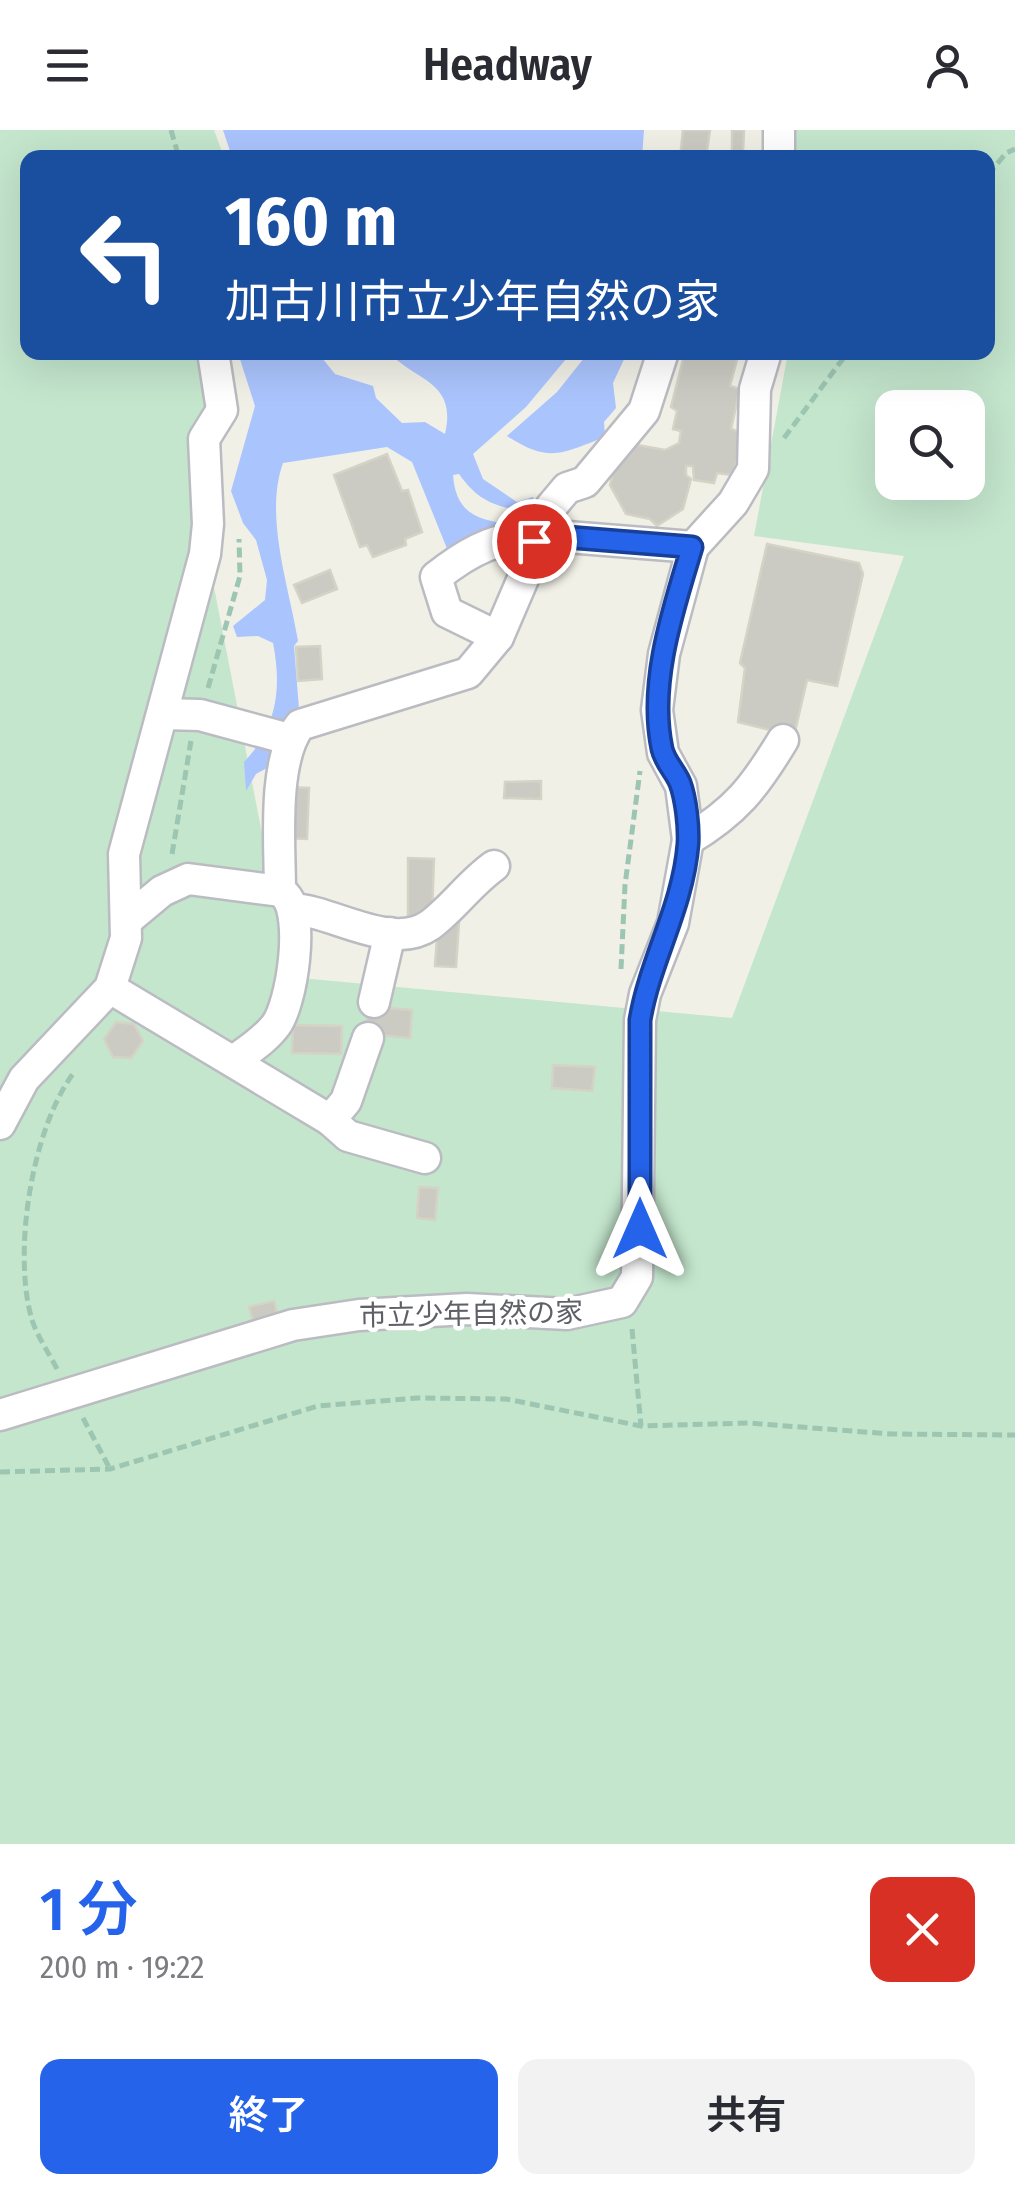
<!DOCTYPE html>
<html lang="ja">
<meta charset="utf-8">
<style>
body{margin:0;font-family:"Fira Sans Condensed","Noto Sans JP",sans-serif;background:#f2f2f3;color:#2b2b33;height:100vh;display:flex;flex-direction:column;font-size:38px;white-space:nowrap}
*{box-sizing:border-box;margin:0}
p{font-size:32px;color:#7c7c81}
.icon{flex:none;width:55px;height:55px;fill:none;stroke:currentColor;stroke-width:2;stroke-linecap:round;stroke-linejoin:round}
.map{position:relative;height:1714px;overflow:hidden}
.side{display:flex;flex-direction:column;background:#fff;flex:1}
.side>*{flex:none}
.top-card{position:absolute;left:20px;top:20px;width:975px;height:210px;border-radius:20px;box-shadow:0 10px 40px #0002;background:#1a4fa0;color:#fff;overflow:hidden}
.tools{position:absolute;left:875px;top:260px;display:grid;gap:20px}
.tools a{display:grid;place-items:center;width:110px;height:110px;border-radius:20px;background:#fff;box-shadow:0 10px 40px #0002;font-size:50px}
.pin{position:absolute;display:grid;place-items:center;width:85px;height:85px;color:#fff;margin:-42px;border:5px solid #fff;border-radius:50%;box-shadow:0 2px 10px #0007}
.me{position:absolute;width:110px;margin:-55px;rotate:0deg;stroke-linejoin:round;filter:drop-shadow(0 0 8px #0008)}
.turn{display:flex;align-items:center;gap:35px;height:210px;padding:0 40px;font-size:45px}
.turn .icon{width:130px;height:130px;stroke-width:2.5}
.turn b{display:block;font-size:70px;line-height:85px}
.round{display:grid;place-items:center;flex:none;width:105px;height:105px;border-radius:20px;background:#f2f2f3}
.overview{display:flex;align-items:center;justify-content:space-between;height:170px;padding:0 40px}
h1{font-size:60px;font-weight:600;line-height:75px;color:#2563eb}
.primary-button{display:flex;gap:20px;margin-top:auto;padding:20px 40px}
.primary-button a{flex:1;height:115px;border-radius:20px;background:#2563eb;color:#fff;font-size:40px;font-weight:600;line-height:115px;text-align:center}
.primary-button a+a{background:#f2f2f3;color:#2b2b33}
header{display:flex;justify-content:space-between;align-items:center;height:130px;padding:0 40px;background:#fff;font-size:45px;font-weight:600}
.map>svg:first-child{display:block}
</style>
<header><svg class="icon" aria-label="menu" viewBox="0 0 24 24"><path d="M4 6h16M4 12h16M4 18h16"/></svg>Headway<svg class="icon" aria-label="person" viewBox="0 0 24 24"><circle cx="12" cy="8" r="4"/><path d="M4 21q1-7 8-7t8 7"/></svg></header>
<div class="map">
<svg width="1015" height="1714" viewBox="0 0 1015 1714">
<rect width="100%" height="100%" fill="#f0f0e7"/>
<path fill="#c4e6cd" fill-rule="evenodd" d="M0,0H214L224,27L28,28V222L229,223L212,447L290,847L732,888L904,426L754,406L788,223L988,222V28L771,27L768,0H1015V1714H0ZM892,278H968V352H892Z"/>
<g fill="#aac4fd">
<path d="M223,0H644L642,28L232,27Z"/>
<path d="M238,223H318L335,244L373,256L376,268L402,293L425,292L445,304C457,252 418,252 389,223H571L526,277L473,324L483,349L517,372L533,367L539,387C501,374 484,379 459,344L453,345C457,398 496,388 537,401L448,421L412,332L387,317L283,333C264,386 289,456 298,511L294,516L299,579L287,588L278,632L256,644L246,661L244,632C277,597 282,559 273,513L258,506L237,507L233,496L265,470L267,450L256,410L243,393L231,361L255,276Z"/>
<path d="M588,223H627L613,253L616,278L604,292L605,307C560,324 550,333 507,306L557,262Z"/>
</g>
<g fill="#cbcbc3" stroke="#d4d3c5" stroke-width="2.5">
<path d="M683,0H710L706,28H680Z"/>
<path d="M732,0H744L743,23L732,21Z"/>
<path d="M685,222H739L730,256L740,259L731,299L743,303L733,345L717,343L714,353L694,350L693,336H686V345L691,349L683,379L657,396L650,389L626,384L610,355L617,329L638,315L665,320L679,313L681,301L673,299L677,281L671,277Z"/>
<path d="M387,324L402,361L408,360L422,402L405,409L406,415L373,427L367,415L360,417L334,345Z"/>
<path d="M767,414L859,433L863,444L837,556L807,550L794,606L738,592L745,538L740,533Z"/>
<path d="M330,440L337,459L302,473L294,455Z"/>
<path d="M320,516L322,549L298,551L296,517Z"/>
<path d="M541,651V669L504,668L505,652Z"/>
<path d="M289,657L309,658L307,709L286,708Z"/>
<path d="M408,728L434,729L432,786L408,788Z"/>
<path d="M438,792L459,793L456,837L435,836Z"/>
<path d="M368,876L412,880L410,908L366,904Z"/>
<path d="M116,892L134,894L143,911L131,928L113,927L104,909Z"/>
<path d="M293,895L342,896L341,924L292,923Z"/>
<path d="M553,935L595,937L592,961L552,958Z"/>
<path d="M419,1057L438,1058L435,1090L417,1088Z"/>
<path d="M274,1171L279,1190L255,1198L249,1177Z"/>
</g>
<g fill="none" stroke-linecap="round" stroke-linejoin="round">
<defs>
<g id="minor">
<path d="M779,28V0"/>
<path d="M555,406L546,390L551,377L567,358L585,352L644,281L663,222"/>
<path d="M498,507L447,482L436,447C461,427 508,395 541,416"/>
<path d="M163,584L200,585L289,609"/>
<path d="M688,710C736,681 754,658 783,610"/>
<path d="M293,779C333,781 392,822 430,795C453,778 470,753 494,736"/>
<path d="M126,791L162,761L188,749L280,761C280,715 272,632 300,595L468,543L498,507L528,437L541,416L555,406L693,417"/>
<path d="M110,858L330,990L348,1006L425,1028"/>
<path d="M374,872L390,803"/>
<path d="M234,931C248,920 265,910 276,895C292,873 305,786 285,765"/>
<path d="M330,990L346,971L368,908"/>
<path d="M0,994L24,949L110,858L126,808L124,724L205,424L208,394L204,309L222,280L213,222"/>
<path d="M0,1285L293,1195L359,1185L467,1179L567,1184L622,1172L637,1147L640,890L645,864L673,793L688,710L681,656L663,623L657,580L664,524L693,417L733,373L753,339L755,259L766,222"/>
</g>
</defs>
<use href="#minor" stroke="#bbbcc2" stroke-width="35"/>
<g stroke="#9cc5b2" stroke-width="5" stroke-dasharray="10 5" stroke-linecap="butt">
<path d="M171,0L179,28"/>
<path d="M988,45L1006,23L1015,19"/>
<path d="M784,308L848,222"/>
<path d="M208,558L240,446L239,409"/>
<path d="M172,724L191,611"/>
<path d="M621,839L625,755L640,641"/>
<path d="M632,1199L641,1296"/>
<path d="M57,1239C49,1223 37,1206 32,1190C12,1122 32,997 75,941"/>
<path d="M83,1288L110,1339"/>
<path d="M0,1342L110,1339L318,1276L417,1268L506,1269L641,1296L748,1293L891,1304L1015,1305"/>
</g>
<use href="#minor" stroke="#fff" stroke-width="30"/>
</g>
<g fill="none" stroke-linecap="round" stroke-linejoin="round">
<defs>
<path id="route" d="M534,411L541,416L554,406L692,417C673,480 648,553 662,619C665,632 675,641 680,653C686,669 689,697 688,714C683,777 650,830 640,890V1099"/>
</defs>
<use href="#route" stroke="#184099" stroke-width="25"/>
<use href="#route" stroke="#2563eb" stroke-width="18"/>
</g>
<g text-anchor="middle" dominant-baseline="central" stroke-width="9" stroke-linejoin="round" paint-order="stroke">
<g font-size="28" fill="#5e6066" stroke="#fff">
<text transform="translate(471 1184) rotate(-1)">市立少年自然の家</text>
</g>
</g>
</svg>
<div class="tools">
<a><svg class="icon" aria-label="search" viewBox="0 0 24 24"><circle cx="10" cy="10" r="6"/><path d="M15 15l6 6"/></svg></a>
</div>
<div class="pin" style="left:534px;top:411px;background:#d93025"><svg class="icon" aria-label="arrive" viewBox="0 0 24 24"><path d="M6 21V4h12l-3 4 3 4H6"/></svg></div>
<svg class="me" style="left:640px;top:1099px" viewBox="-20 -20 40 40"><path d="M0-17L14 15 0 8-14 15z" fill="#2563eb" stroke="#fff" stroke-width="4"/></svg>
<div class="top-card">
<div class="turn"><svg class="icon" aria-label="left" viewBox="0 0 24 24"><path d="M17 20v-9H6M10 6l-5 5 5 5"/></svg><div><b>160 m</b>加古川市立少年自然の家</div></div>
</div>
</div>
<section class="side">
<div class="overview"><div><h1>1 分</h1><p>200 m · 19:22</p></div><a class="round" style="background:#d93025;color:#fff"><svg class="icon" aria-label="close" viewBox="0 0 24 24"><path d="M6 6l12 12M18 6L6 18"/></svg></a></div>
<div class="primary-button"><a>終了</a><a>共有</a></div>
</section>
